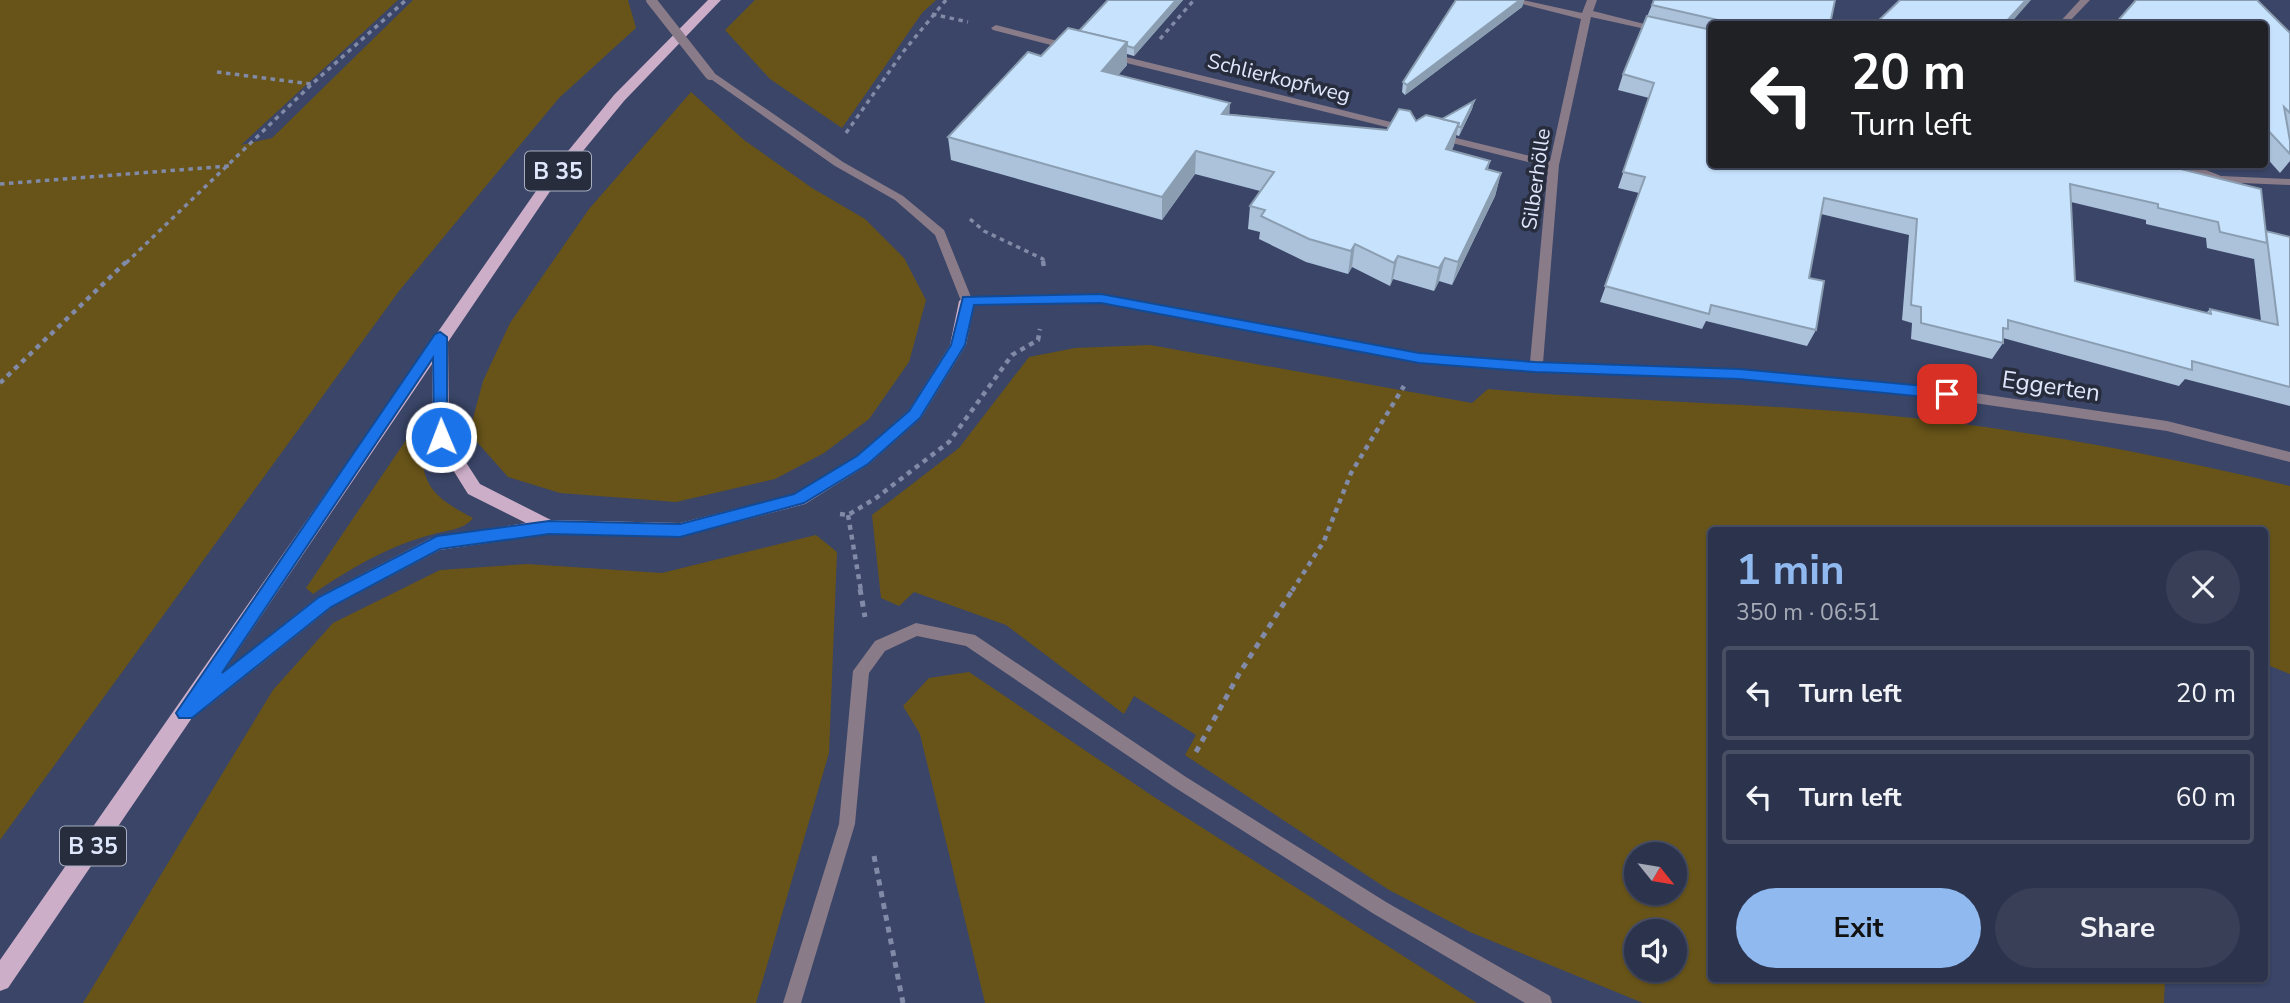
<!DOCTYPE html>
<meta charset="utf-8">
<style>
body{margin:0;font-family:"Nunito Sans",sans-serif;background:#383f57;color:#f1f3f6;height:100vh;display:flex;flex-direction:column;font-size:26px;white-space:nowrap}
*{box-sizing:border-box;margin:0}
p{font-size:23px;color:#a6aab6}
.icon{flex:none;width:38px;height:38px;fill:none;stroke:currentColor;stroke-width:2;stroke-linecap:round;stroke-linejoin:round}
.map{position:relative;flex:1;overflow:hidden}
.sheet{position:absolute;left:1708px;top:527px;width:560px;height:455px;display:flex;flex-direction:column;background:#2c344d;border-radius:7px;box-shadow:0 2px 5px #0004,0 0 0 2px #484f65}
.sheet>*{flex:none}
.hud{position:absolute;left:1708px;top:21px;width:560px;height:147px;border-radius:7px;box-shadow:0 2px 5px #0004,0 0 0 2px #484f65;background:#202124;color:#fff;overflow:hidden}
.needle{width:46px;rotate:120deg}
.controls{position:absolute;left:1624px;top:842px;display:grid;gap:14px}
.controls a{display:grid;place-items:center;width:63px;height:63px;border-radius:50%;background:#2c344d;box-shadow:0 2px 5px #0004,0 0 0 2px #484f65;font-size:35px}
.pin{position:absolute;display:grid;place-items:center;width:60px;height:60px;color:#fff;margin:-30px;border-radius:14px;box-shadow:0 4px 10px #0006}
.me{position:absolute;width:77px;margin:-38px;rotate:359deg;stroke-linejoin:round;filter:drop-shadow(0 0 5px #0008)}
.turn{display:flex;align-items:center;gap:24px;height:147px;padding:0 28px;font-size:32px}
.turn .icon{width:91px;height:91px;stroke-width:2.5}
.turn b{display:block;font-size:49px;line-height:60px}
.round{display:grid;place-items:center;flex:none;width:74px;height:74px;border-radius:37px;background:#383f57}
.headline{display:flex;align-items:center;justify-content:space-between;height:119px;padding:0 28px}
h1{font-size:42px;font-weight:700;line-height:52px;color:#90b9f0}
.primary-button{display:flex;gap:14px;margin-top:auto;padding:14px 28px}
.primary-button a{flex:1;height:80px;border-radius:42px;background:#90b9f0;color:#111;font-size:28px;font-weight:700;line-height:80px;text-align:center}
.primary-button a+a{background:#383f57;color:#f1f3f6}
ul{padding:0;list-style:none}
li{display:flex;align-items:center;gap:21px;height:94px;margin:0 14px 10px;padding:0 14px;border:4px solid #484f65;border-radius:7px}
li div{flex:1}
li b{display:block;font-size:26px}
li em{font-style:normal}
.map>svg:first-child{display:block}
</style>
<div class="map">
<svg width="2290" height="1003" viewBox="0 0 2290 1003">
<rect width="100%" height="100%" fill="#3a4567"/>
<g fill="#685419" fill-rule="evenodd">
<path d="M0,0H398L241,145L272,138L413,0H628L636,28L559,98L399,291L0,840Z"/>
<path d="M755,0H936L922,13L842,128L770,79L725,30Z"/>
<path d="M691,92L744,140L812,188L865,219L904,258L926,300L909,362L869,419L824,453L775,479L676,502L560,493L508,477L469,433L483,381L510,323L589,209Z"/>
<path d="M1150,345L1472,403L1488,389C1604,400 1720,402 1836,411C1989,422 2142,451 2290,486V674L2265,664L2264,530H1712V978H2165L2164,1003H1643L1470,932L1389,890L1185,755L1196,735L1134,696L1124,714L1006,625L914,592L899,606L881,598L872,515L959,448L1029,357L1075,348ZM1636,854H1675V892H1636ZM1636,931H1675V970H1636Z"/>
<path d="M410,434H421C421,484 429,495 473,518C464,530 447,530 434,534C390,545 349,569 313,594L306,588Z"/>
<path d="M816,535L837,552L829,753L756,1003H83L273,690L333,623L440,570L527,564L662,573Z"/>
<path d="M969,672L1154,797L1477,1003H985L920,734L903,706L929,678Z"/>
</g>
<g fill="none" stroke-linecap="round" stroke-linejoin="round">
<g stroke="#818aa7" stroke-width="3.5" stroke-dasharray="4.5 4.5" stroke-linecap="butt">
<path d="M932,14L968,22"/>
<path d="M1160,39L1194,0"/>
<path d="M217,72L311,84"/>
<path d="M846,133L903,52L946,0"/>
<path d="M0,184L229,166"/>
<path d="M970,219L984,231L1043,259V263"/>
<path d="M126,263L312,84L406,0"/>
</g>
<g stroke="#818aa7" stroke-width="4.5" stroke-dasharray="5 5" stroke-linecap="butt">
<path d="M1043,261L1044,268"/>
<path d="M0,383L127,261"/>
<path d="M840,514L848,515L876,498L949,442L1012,355L1038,340L1040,329"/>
<path d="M848,515L861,591"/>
<path d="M1292,591L1324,541L1351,473L1404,386"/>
</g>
<g stroke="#818aa7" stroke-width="5" stroke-dasharray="6 6" stroke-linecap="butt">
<path d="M860,589L865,617"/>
<path d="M1196,752L1239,674L1293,589"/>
<path d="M874,856L903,1003"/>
</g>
<g fill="#8a7b89" fill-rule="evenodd">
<path d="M1506,0H1523L1582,13L1587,0H1597L1593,11L1664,29L1659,32L1591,17L1559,165L1543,363L1739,369L1947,389L2167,421L2290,452V462L2167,431L1947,399L1739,379L1536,371L1419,361L1101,302L967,305L961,301L935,235L895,200L835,166L705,75L714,73L843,162L903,196L944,230L971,297L1101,294L1419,353L1530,362L1548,167L1432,138L1431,136L1436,133L1550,161L1581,19Z"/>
<path d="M2080,0H2090L2067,24H2058Z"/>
<path d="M996,25L1073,45L1075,47L1070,50L993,30L991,28Z"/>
<path d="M1110,53L1411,127L1412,129L1407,132L1106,58L1105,56Z"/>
<path d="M2175,164H2191L2221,176L2290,179V185L2219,182Z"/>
<path d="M916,623L975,635L1186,777L1386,902L1550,996L1552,1003H1525L1374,914L1174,787L966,646L917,636L885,651L869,673L855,824L801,1003H783L839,824L853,671L875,641Z"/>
</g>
<path fill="#ccaec9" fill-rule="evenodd" d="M708,0H721L624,101L551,190L448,342L449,436L480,484L551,520L680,523L794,494L857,456L909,410L950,345L959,301L967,296L972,297L975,301L966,345L921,418L869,464L805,504L680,537L549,534L440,550L332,607L207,707L198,709L8,988L0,991V960L541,184L614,95ZM432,364L433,437L435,441L468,494L526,523L431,538L318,597L224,671Z"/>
<path stroke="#8a7b89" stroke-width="10" d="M651,0L710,75"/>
</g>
<g fill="#abc2da" fill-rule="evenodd">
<path d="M1108,0H1183L1134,56L1127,54V65L1118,75L1229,114L1387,130L1416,121L1442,119L1474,101L1472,109L1459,136L1456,135L1452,150L1490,161L1488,169L1501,173L1495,196L1452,285L1439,281L1434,291L1393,279L1390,286L1352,267L1348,274L1306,262L1259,239L1260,232L1248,229L1250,206L1260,191L1195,174L1162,220L951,160L948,137L1041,56L1079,31Z"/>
<path d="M1456,0H1524L1522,7L1405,95L1402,92L1403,82Z"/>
<path d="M1654,0L1830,24H1712V164H2161L2265,232L2290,237V406L2185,379L2179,386L2003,338V343L1992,359L1911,339L1912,323L1902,320L1909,235L1821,214L1809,278L1816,330L1807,346L1706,321L1702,329L1600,302L1639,193L1618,188L1649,98L1618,90L1623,74ZM2071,202L2146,220V224L2206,238L2207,248L2254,259V258L2261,321L2210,309L2206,313L2075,281Z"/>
<path d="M2264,24L2290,33V161L2280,173L2264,155Z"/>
</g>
<g fill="#8b9eb1">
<path d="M1176,0H1183L1134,56V48Z"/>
<path d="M1520,0H1524L1522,7L1405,95L1407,85Z"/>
<path d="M2026,0H2031L2010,24H2004Z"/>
<path d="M1127,42V65L1102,94V71Z"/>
<path d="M1474,101L1472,109L1459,136L1461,127Z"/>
<path d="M1230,103L1229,126L1222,114Z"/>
<path d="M1459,123L1454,146L1441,172L1446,149Z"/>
<path d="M1196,151L1195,174L1162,220V197Z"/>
<path d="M1501,173L1495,196L1452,285L1458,262Z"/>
<path d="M1355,244L1352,267L1348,274L1351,251Z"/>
<path d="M1398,256L1393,279L1390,286L1394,263Z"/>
<path d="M1445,258L1439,281L1434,291L1439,268Z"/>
</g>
<g fill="#c7e2fd" stroke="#8b9eb1" stroke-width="2">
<path d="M1108,0H1176L1134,48L1127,46V42L1079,31Z"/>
<path d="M1456,0H1520L1407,85L1403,82Z"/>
<path d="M1654,0H1835L1830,24H1719L1718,20L1652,5Z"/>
<path d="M1900,0H2026L2004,24H1875Z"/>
<path d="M2136,0H2257L2290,33V113L2284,107L2290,141V154L2264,126V24H2115Z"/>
<path d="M1647,16L1712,30V164H2161L2261,189L2267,243L2220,232L2218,222L2158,208V204L2070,184L2075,281L2211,314L2210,309L2278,325L2266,231L2290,237V387L2192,361V370L2008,320V329L2003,328V343L1921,323V307L1911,305L1917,219L1824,198L1809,278L1824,281L1816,330L1711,305L1709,314L1605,286L1645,177L1623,172L1654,83L1623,74Z"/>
<path d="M1068,28L1127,42L1102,71L1230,103L1222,114L1387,130L1399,109L1410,111L1416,121L1426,115L1459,123L1446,149L1490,161L1486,169L1501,173L1458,262L1445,258L1439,268L1398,256L1394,263L1355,244L1351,251L1309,239L1261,216L1265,210L1250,206L1274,172L1196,151L1162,197L948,137L1028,52L1041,56Z"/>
<path d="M1474,101L1461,127H1458L1459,123L1442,119Z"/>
</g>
<path fill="#1a73e8" stroke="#114b97" stroke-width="2" d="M1101,294L1419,353L1535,362L1739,369L1947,388L1954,394L1947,399L1739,379L1535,372L1419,363L1101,303L974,305L965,345L920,418L868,464L804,503L680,537L549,534L440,549L331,607L192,718H179L176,713L435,334L440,332L447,337V441L441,443L434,437L433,358L222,673L319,597L437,536L549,521L680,524L794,494L857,456L909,411L951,345L963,297Z"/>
<g text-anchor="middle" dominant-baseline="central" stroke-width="7" stroke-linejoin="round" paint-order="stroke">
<g font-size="21" fill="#dfe7fc" stroke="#272d3c">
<text transform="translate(1279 78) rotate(14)">Schlierkopfweg</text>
<text transform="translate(1536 179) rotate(-82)">Silberhölle</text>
</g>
<g fill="#272d3c" stroke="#a8afc2" stroke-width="2">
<rect x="525" y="151.5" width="66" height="39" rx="5"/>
<rect x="60" y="826.5" width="66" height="39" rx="5"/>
</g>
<g font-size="23" font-weight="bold" fill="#dfe7fc">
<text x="558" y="171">B 35</text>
<text x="93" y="846">B 35</text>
</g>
<g font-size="24" fill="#dfe7fc" stroke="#272d3c">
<text transform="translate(2051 386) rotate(8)">Eggerten</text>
</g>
</g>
</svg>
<div class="controls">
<a><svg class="needle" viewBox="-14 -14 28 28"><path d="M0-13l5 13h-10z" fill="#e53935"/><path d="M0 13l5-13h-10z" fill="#a6aab6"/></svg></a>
<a><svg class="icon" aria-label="sound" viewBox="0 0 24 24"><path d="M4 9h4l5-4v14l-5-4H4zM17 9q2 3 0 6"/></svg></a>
</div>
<div class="pin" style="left:1947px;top:394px;background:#d93025"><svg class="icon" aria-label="arrive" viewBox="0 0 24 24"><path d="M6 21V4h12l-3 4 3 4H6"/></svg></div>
<svg class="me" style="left:441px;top:437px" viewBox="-20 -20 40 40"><circle r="17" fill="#1a73e8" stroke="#fff" stroke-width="3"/><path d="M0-11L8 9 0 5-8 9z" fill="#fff"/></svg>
<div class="hud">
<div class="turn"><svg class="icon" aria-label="left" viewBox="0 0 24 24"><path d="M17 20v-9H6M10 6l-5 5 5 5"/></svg><div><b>20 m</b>Turn left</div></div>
</div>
<section class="sheet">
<div class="headline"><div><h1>1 min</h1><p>350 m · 06:51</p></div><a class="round"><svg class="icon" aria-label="close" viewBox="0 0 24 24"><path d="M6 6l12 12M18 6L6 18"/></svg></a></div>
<ul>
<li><svg class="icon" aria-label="left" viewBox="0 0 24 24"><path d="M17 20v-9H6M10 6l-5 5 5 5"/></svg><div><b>Turn left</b></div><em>20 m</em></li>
<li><svg class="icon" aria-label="left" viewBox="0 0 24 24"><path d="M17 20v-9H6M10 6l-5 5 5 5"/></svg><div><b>Turn left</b></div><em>60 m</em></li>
</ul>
<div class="primary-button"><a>Exit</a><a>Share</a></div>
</section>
</div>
